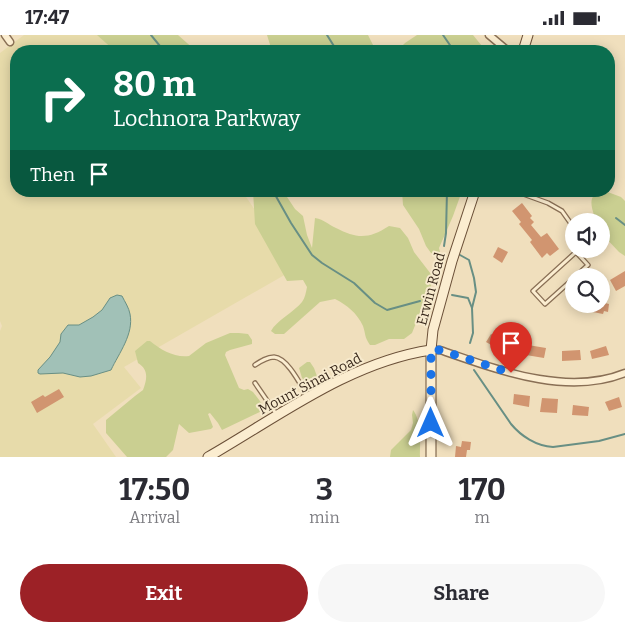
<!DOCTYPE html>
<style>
body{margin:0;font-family:Bitter,serif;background:#f7f7f7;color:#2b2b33;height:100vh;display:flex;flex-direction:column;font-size:19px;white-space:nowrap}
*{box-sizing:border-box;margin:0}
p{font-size:16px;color:#7c7c81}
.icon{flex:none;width:28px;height:28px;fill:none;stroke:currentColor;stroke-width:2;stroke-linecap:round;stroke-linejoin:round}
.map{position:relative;height:422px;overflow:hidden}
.drawer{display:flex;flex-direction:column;background:#fff;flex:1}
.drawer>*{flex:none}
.hud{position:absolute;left:10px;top:10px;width:605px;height:152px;border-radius:20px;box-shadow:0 2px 12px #0003;background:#0b6e4f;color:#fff;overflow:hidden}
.controls{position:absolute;left:565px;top:178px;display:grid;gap:10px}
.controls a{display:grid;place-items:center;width:45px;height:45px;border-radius:50%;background:#fff;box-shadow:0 2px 12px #0003;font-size:25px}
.pin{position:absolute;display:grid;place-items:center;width:42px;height:42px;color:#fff;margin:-51px -21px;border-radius:50% 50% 50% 0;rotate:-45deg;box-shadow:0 0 5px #0007}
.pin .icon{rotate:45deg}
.me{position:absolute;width:55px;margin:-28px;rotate:0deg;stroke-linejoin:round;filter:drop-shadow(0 0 4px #0008)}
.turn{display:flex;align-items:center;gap:18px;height:105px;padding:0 20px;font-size:22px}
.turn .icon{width:65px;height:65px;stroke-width:2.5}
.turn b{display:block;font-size:35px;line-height:42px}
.then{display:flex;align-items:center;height:48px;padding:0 20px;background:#0003;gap:10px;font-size:19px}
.eta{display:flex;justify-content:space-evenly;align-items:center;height:85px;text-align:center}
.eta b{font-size:30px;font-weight:700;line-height:35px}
.cta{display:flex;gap:10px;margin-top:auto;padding:10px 20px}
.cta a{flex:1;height:58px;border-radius:30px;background:#9c2126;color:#fff;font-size:20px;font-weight:700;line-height:58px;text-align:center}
.cta a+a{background:#f7f7f7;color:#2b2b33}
.status{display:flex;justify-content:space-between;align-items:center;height:35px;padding:0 25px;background:#fff;direction:ltr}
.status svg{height:14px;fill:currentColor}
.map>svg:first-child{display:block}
</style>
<div class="status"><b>17:47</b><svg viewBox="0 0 49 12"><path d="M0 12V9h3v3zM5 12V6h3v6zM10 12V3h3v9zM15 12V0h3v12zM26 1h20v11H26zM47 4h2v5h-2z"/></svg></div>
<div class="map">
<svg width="625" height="422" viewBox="0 0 625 422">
<rect width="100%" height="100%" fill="#f0dfbd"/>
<path fill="#e7dbaa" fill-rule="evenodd" d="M24,0H137L148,16H16V156H242L295,234L124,332L141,353L93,389L116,422H0V296L2,291L0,286V18ZM110,263L115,328L111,335L91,341L80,342L63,338L54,337L38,335L50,322L60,307L61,299L68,290H79L93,282L102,275Z"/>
<g fill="#cacf91">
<path d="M97,0H178L196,16H115Z"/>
<path d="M267,0H368L373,10L379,16H272Z"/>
<path d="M417,0H473L486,16H397L405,8Z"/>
<path d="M253,156H283L295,174L303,181L307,200L312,213L315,183C325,185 327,189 336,193C357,204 369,204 389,191L400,193L408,203L414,217L434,243L412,298L404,304H389L375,310H370C364,301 366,300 363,291C357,278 347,270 335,264L320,267L284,299H275L271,296C276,286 294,277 302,267C305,263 306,257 307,252L303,245L287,246L255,189Z"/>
<path d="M402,156H462L453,181L439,213L440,217L436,220L431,218L426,211L419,194L403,170Z"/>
<path d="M605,156L621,162L625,166V221L619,217L603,200L601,197V186H596C592,173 585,158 605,156Z"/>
<path d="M230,298H239L248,299L252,305V309L230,315L226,317L225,320L239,353L244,355L248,354L253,357L266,374L222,395L218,388L210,378L208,379L213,392L211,394L189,398L179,389L173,415L166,422H127L106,398V385L135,361L143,355C147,344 149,335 138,328L135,316L147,306H150C161,315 175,323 189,321L206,308Z"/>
<path d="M307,327H310L314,333L318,344L308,349L302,343L299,333Z"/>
<path d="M413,375C422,387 420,407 420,422H390L391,415L411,395L413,388L412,380Z"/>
</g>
<path fill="#a1c1b7" stroke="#688f84" d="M117,260L122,261C125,267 129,273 130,279C134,299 119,318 111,335L91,341L80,342L63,338L40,339L38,338V335L50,322L60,307L61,299L68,290H79L93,282L102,275L110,263Z"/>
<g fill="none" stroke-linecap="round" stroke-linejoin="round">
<g stroke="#688f84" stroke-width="2">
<path d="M151,0L164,16"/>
<path d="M327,0L337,16"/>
<path d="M443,0L454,16"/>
<path d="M273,156L291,188L312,220L322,228L354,248L375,268L387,275L420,266"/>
<path d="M616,183L625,190"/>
<path d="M444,211L446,198L447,156"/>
<path d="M460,220L469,225L474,243L476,257L472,273L473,298L470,308"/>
<path d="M452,260L468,263L472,273"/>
<path d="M474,335L511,389C521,401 536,411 553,412L599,406L625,399"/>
</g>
</g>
<g fill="#d19570">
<path d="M522,168L532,181L530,183L534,187L531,190L541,202L547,198L559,214L550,221L547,218L542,223L530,207L532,205L519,189L521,187L512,176Z"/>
<path d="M498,212L508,217L502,228L493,222Z"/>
<path d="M625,236V251L616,256L610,245Z"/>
<path d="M601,267L609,269L608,277L604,276L603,279L593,277L595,269H601Z"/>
<path d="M491,299L505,306L500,315L486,307Z"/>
<path d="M528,310L546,313L544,323L526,320Z"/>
<path d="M606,311L609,320L592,324L590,316Z"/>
<path d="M580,315L581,325L562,326V316Z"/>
<path d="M59,354L64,362L37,378L31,367L43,360L45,362Z"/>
<path d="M514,359L530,361L529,372L513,369Z"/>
<path d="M619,362L622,372L609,376L605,367Z"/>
<path d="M542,363L558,364L557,378L540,377Z"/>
<path d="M573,370L589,372L588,381L572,380Z"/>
<path d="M462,406L471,407L470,415H467L466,422H455L456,411L461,412Z"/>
</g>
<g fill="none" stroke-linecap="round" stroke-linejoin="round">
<defs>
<g id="lane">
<path d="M515,156L548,168L562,176L574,193"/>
<path d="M576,241L588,230L576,217V214"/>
<path d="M574,243L545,269L533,256L576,217"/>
<path d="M255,330C261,326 267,322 274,322C288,323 301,351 308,362"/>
<path d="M255,348L277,380"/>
</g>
<g id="street">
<path d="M5,0L10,7"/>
<path d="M489,0L508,16"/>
<path d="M431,315H440C496,334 566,362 625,338"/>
</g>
<g id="secondary">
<path d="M523,16L528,0"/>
<path d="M208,422C278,382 349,327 431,315"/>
<path d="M431,422V315L433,295L452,226L475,156"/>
</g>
</defs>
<use href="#lane" stroke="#896f55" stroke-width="5.5"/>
<use href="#street" stroke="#896f55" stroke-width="9"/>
<use href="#secondary" stroke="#6b5038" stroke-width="11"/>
<use href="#lane" stroke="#fbedd0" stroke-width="3"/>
<use href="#street" stroke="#fbedd0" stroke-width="6"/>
<use href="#secondary" stroke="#fbedd0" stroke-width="9"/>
</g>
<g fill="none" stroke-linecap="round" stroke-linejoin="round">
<path stroke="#1a73e8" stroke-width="9" stroke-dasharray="0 16.2" d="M431,388V315H440L511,338"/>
</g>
<g text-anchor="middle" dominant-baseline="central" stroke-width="4" stroke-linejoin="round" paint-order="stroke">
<g font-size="14" fill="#38281b" stroke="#f7eacd">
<text transform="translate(431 254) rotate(-75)">Erwin Road</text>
<text transform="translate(310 349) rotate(-28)">Mount Sinai Road</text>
</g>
</g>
</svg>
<div class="controls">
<a><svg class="icon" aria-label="sound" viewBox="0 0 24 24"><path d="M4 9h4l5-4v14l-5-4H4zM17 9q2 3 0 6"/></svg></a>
<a><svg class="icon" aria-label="search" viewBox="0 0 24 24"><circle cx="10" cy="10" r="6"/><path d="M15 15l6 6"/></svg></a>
</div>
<div class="pin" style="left:511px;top:338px;background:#d93025"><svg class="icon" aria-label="arrive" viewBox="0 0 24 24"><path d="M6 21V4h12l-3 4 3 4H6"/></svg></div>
<svg class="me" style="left:431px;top:388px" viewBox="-20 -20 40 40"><path d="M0-17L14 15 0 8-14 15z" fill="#1a73e8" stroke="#fff" stroke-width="4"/></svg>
<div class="hud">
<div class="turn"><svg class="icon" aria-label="right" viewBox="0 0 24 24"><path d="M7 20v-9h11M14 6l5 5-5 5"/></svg><div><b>80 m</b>Lochnora Parkway</div></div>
<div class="then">Then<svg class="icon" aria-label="arrive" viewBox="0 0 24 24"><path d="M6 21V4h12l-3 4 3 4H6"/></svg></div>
</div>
</div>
<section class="drawer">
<div class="eta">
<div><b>17:50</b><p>Arrival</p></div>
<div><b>3</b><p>min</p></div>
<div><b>170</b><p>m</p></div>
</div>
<div class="cta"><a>Exit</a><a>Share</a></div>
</section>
